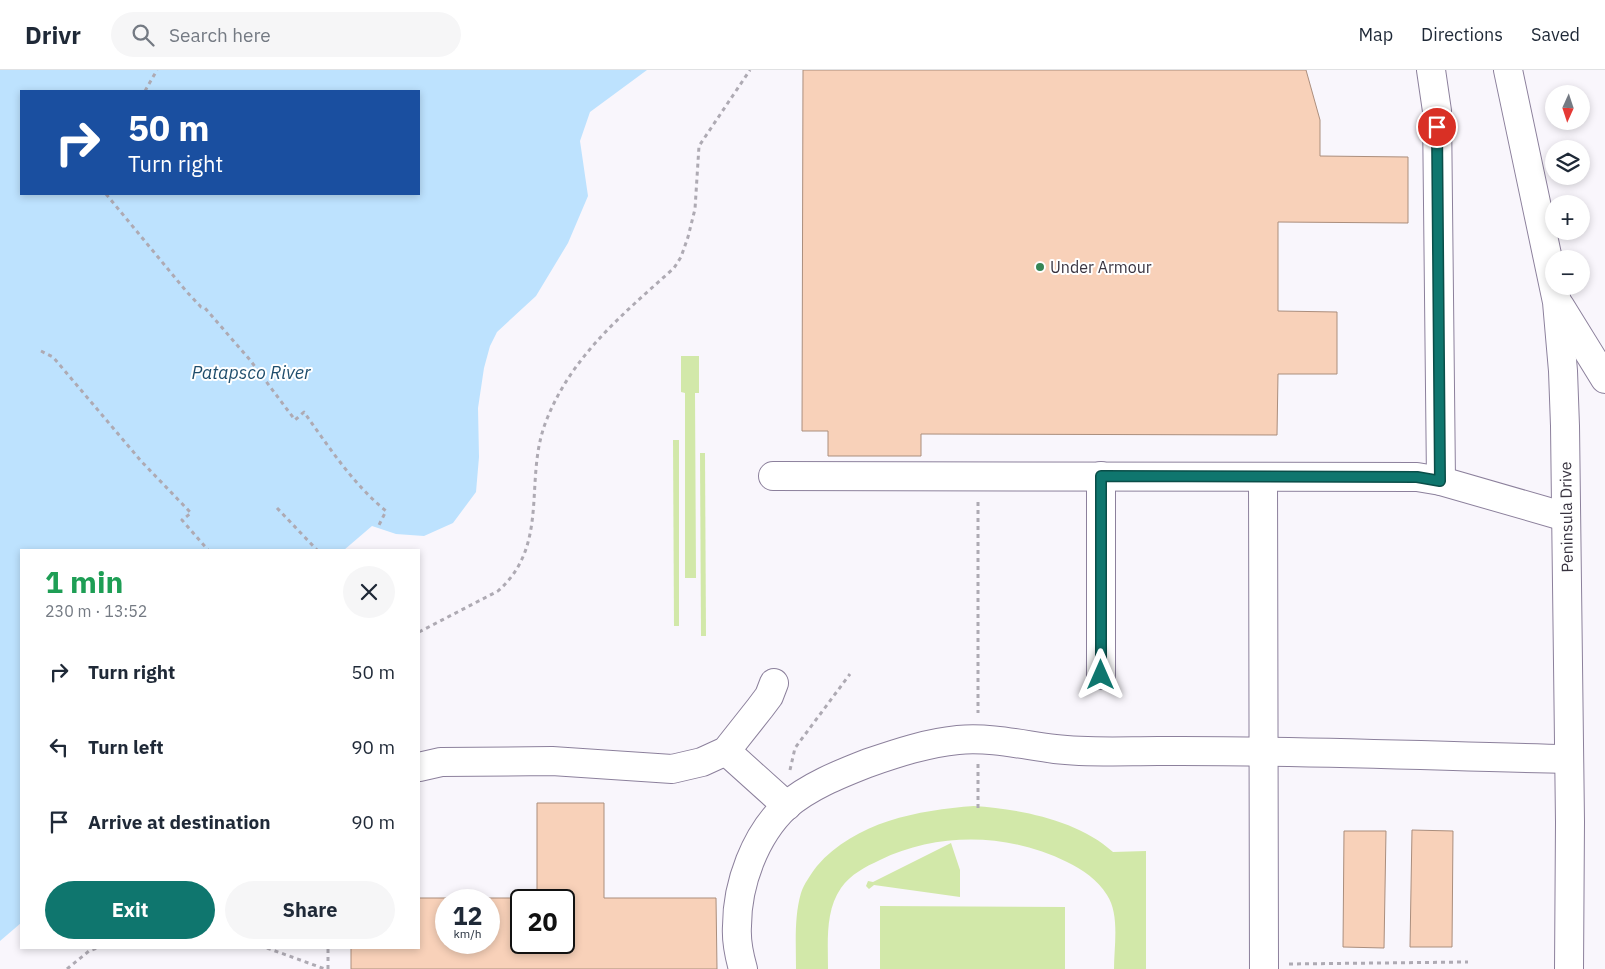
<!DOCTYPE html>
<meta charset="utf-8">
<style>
body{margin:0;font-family:"IBM Plex Sans",sans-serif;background:#f6f6f7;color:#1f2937;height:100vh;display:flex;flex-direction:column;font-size:19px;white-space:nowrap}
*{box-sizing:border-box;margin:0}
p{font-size:16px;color:#747a83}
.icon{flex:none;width:28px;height:28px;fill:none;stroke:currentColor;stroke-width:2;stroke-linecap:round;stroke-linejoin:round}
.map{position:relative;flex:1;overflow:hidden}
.drawer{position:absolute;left:20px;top:479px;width:400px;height:400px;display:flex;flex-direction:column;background:#fff;border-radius:0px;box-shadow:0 2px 8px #0003}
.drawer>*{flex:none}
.guide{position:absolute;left:20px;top:20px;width:400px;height:105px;border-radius:0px;box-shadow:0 2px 8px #0003;background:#1a4fa0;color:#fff;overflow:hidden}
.needle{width:32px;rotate:183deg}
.tools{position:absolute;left:1545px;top:15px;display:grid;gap:10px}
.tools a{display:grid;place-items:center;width:45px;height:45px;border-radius:50%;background:#fff;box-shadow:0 2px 8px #0003;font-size:25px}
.speed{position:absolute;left:435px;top:819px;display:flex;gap:10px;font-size:25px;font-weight:700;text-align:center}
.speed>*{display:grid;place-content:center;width:65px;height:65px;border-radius:50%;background:#fff;box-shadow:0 2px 8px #0003;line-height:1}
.speed small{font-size:12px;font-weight:400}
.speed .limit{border:2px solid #111;border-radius:8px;background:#fff;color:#111}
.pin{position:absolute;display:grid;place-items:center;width:42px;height:42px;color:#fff;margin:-21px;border:2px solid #fff;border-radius:50%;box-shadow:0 1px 5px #0007}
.me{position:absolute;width:55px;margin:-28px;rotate:0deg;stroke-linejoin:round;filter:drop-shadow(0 0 4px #0008)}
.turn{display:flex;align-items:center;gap:18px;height:105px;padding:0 25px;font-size:22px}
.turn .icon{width:65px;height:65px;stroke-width:2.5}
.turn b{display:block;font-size:35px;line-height:42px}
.round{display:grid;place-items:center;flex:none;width:52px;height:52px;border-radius:26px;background:#f6f6f7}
.overview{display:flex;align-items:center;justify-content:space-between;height:85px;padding:0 25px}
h1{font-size:30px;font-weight:800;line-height:38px;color:#1e9e55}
.primary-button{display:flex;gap:10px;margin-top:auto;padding:10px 25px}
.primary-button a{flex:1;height:58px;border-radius:30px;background:#0f766e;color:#fff;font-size:20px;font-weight:800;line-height:58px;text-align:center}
.primary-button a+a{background:#f6f6f7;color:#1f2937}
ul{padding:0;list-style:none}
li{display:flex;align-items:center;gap:15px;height:75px;padding:0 25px}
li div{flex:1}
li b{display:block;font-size:19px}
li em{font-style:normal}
header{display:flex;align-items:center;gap:30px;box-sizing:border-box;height:70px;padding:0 25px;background:#fff;border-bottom:1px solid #e0e1e3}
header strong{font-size:24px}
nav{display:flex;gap:28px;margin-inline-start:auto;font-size:18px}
.search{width:350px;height:45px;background:#f6f6f7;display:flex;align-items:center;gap:12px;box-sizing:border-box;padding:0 18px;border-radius:28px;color:#747a83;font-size:19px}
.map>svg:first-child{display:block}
</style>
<header>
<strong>Drivr</strong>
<div class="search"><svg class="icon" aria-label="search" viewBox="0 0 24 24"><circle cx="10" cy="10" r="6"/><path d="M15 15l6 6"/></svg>Search here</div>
<nav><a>Map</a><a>Directions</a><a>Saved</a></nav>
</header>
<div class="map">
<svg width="1605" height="899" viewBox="0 0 1605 899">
<rect width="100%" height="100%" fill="#f9f6fc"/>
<g fill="#d2e8a9">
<path d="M681,286H699V323H695L696,508H685V323L681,322Z"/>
<path d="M673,370H679V556H674Z"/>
<path d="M700,383H705L706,566H701Z"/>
<path d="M974,736C1019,739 1078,750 1113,782L1146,781V899H1114C1114,876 1120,845 1107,825C1097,809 1083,800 1067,792C1009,763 938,762 880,790C865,797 851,804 841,818C825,841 828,872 828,899H796C796,874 794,847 801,823C804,814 811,804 817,796C855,752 918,740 974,736Z"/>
<path d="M951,773L960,800V827L874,815L869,819L866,816L868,811L873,812Z"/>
<path d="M880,836L1065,837V899H880Z"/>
</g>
<path fill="#bde2fe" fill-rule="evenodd" d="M0,0H647L590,42L580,71L588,126L568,173L536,226L497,262L490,276L484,298L478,338L479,387L476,422L453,453L424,466L396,464L372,456L344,480H21V853L0,871ZM21,21H419V124H21Z"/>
<g fill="#f8d1b9" stroke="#ab8e7d" fill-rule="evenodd">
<path d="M803,0H1306L1320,50V86L1408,87V153L1278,152V241L1337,242V304H1278L1277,365L921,364V386H828V361H802Z"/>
<path d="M537,733H604V828H716L717,899H351V878H419V828H537ZM446,830H489V872H446ZM521,830H564V872H521Z"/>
<path d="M1412,760L1453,761L1452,877H1410Z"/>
<path d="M1344,761H1386L1384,878L1343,877Z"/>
</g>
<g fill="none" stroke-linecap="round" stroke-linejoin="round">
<defs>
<g id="minor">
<path d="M1431,0L1437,41L1441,411"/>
<path d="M1508,0L1557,232L1563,301L1565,356L1570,752L1569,899"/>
<path d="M1560,236L1605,309"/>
<path d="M773,406L1417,407L1441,411L1566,447"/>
<path d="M1101,406V605"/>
<path d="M1263,407L1264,899"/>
<path d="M726,681L787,736"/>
<path d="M419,697L441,692L552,691L672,699L702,692L726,681L760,638L769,626L774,613"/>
<path d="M743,899C739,885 736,870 737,856C737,814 755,765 786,736C809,716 840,704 868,693C897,683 927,673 958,670C991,667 1023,675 1055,679C1089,683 1124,681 1158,681C1295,680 1432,686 1569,689"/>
</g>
</defs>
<use href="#minor" stroke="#8c809c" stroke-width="30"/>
<g stroke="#aeaab3" stroke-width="3" stroke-dasharray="4 4" stroke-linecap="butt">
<path d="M145,21L157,0"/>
<path d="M106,124L186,221L201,237L205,238L250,290L295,350L304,342C328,376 353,414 386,441L378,457"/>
<path d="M41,281L53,287L141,391L191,443L182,450L208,480"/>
<path d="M978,432V643"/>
<path d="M277,438L317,480"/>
<path d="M419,562L498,521C550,475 524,411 545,354C570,287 622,245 674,198L681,187L688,167L695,139L699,76L750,0"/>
<path d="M978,694V738"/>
<path d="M790,700L795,678L850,604"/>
<path d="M267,878L325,899"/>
<path d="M1289,894L1468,892"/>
<path d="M67,899L89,881L97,878"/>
<path d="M328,899V878"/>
</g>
<use href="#minor" stroke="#fff" stroke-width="28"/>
</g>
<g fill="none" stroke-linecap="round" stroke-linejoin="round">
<defs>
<path id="route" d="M1101,605V406L1417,407L1440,411L1437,57"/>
</defs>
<use href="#route" stroke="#0a4d48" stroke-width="12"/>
<use href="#route" stroke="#0f766e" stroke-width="9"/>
</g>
<circle fill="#368656" stroke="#fff" stroke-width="2" cx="1040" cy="197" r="5"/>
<g text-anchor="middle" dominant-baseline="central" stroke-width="4" stroke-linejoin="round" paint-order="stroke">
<g font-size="16" fill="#393440" stroke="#fff" text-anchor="start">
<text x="1050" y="197">Under Armour</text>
</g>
<g font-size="16" fill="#393440" stroke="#fff">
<text transform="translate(1566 447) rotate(-91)">Peninsula Drive</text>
</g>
<g font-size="18" font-style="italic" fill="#1e4d6c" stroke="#fff">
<text x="251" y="302">Patapsco River</text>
</g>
</g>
</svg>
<div class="tools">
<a><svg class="needle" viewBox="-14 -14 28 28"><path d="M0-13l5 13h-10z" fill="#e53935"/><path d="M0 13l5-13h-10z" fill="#747a83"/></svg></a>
<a><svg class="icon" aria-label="layers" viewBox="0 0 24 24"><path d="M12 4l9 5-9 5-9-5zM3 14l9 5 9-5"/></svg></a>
<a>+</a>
<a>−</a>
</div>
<div class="speed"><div>12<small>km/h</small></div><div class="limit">20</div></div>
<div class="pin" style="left:1437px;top:57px;background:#d93025"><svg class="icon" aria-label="arrive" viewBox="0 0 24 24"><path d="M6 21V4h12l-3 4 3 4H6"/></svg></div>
<svg class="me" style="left:1101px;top:605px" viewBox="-20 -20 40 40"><path d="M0-17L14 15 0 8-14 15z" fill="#0f766e" stroke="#fff" stroke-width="4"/></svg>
<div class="guide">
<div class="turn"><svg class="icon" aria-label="right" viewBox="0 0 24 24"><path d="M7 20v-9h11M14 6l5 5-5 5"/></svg><div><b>50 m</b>Turn right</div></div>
</div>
<section class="drawer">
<div class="overview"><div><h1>1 min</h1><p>230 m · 13:52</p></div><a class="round"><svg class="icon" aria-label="close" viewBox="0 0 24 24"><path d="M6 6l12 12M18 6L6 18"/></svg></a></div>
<ul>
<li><svg class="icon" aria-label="right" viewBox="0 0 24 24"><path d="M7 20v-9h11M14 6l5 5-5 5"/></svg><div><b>Turn right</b></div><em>50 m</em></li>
<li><svg class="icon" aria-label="left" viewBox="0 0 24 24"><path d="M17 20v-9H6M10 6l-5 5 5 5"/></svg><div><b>Turn left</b></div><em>90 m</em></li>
<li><svg class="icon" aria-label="arrive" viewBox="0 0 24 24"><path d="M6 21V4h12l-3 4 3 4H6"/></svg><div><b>Arrive at destination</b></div><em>90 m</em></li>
</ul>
<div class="primary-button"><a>Exit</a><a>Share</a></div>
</section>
</div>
